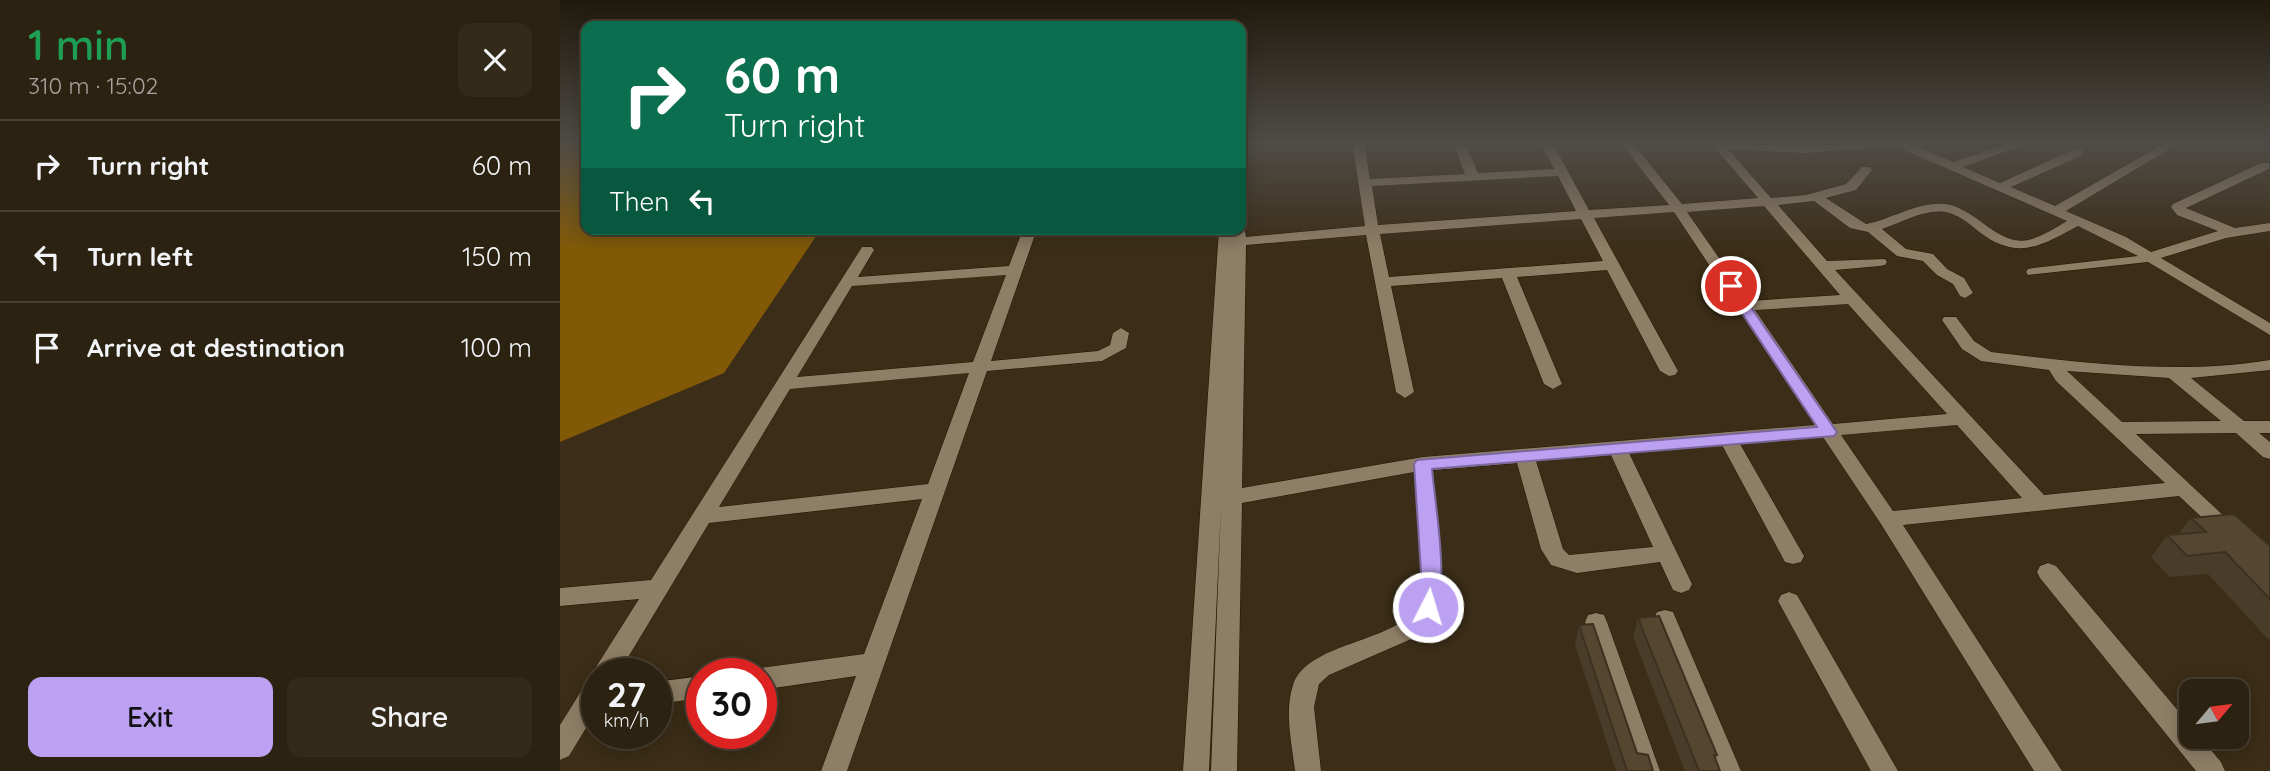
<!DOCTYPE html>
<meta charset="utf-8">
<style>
body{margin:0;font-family:Quicksand,sans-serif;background:#342a1a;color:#f1f3f6;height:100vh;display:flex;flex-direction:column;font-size:26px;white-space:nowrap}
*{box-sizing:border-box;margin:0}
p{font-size:23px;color:#a6a49f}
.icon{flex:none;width:38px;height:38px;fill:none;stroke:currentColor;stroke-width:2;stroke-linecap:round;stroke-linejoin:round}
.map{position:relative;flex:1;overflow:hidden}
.drawer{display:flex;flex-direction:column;background:#2c2211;width:560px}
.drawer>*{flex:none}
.banner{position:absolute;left:21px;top:21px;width:665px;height:214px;border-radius:14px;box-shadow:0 4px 18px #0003,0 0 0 2px #483f31;background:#0b6e4f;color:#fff;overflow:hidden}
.needle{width:46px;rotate:61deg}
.tools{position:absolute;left:1619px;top:679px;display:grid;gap:14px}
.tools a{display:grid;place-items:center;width:70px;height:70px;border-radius:14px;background:#2c2211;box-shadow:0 4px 18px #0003,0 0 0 2px #483f31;font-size:35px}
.speed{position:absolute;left:21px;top:658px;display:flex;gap:14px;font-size:35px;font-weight:700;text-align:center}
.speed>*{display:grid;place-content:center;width:91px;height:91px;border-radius:50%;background:#2c2211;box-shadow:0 4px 18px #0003,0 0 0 2px #483f31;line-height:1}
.speed small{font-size:18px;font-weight:400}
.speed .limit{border:10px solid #d22;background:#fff;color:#111}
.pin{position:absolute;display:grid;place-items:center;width:60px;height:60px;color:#fff;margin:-30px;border:4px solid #fff;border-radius:50%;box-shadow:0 2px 7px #0007}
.me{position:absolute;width:77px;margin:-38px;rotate:5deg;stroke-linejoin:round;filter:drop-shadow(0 0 5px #0008)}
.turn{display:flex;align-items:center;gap:24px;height:147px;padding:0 28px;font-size:32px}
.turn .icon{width:91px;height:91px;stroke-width:2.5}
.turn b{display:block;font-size:49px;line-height:60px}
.then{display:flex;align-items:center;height:66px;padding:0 28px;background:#0003;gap:14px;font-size:26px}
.round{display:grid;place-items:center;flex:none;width:74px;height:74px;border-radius:14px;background:#342a1a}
.headline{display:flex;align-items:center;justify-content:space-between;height:119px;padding:0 28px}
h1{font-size:42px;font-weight:600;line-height:52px;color:#1e9e55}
.primary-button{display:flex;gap:14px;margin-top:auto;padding:14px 28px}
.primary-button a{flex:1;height:80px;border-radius:14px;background:#bca0f2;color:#111;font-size:28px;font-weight:600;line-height:80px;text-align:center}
.primary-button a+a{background:#342a1a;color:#f1f3f6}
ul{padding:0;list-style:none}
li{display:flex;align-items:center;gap:21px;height:91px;padding:0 28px;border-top:2px solid #483f31}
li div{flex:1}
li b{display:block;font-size:26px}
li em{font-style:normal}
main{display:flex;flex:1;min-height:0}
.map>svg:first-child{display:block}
</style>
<main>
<section class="drawer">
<div class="headline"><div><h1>1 min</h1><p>310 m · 15:02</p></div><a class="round"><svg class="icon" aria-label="close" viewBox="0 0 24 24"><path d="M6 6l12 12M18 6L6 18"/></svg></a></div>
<ul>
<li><svg class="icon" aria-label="right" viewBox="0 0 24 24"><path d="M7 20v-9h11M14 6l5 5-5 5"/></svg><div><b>Turn right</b></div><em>60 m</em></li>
<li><svg class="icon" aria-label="left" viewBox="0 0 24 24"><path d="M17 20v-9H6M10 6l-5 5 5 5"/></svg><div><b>Turn left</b></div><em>150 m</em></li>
<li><svg class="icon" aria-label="arrive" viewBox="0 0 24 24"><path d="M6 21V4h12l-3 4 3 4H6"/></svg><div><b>Arrive at destination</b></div><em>100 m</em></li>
</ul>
<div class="primary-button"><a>Exit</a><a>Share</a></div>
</section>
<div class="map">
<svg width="1710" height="771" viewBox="0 0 1710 771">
<rect width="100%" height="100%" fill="#3b2d17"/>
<path fill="#825a07" d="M0,142H26V229H261L164,373L0,442Z"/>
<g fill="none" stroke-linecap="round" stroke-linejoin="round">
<defs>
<g id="minor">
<path d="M681,142H689L687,189L681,193Z"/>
<path d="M792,142H804L810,179L905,174L893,142H905L918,173L994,169L980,142H992L1029,210L1109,205L1060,142H1072L1122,204L1198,198L1150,142L1231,146L1346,142L1393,162L1454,142H1472L1403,167L1440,183L1515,149H1523V155L1451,187L1495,206L1607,142H1621L1506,211L1566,237L1591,252L1658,231L1617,215L1611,207L1613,204L1701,163H1709V169L1626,208L1675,228L1710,223V231L1666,238L1601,258L1710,323V335L1588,262L1468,275L1466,272L1468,269L1473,268L1578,256L1518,226C1479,247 1457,261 1418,231C1409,223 1397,214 1385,212C1364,209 1341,223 1322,229L1346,249L1373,254L1387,269L1404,278L1413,293L1405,298L1400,296L1393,284L1377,275L1363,261L1337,256L1308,232L1290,228L1254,201L1218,205L1267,261L1325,259L1327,262L1325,265L1320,266L1275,270L1484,495L1605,483L1496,381L1489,370L1421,361L1402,349L1382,320L1384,317H1396L1414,341L1431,352C1524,363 1618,375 1710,360V370L1631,378L1684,421H1710V433H1699L1710,442V459L1703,457L1676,433L1576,434L1681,532L1678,538L1671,540L1664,538L1619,496L1343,525L1502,771H1474L1321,524L1263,437L1180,444L1244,556L1241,562L1233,564L1225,562L1162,445L1069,453L1132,584L1129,590L1121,593L1113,590L1100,562L1017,573L991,565L981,549L957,463L873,470L882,572L879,607L856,637L769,675L759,684L754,707L761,771H735C732,744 724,712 733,685C748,639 847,643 857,601C866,567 856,509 854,472L682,503L677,771H651L661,506L649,771H623L659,229H681V225L684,226L686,237L805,226ZM1335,146L1507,221C1495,228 1481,237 1468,240C1437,246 1415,207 1385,204C1358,201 1332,219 1306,224L1266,198L1296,190L1312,170L1310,167H1302L1286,184L1246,195L1211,198L1168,149L1244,153ZM998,176L1016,211L818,225L812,186ZM1204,206L1280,295L1189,301L1127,212ZM1114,212L1255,425L863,457L682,488L686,245L806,235L836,392L845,398L854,392L831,286L942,278L984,384L993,389L1002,384L957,277L1047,270L1100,371L1109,376L1115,375L1118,371L1034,218ZM1021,219L1043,261L829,277L820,234ZM1288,304L1387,414L1273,424L1195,310ZM1507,371L1609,378L1661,421L1562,422ZM1397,425L1462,498L1333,511L1281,435ZM1051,455L1093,547L1009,555L1003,549L976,461Z"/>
<path d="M463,229H477L431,361L538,351L550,345L553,333L561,328L569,333L566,348L542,361L427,371L287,771H261L296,676L201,690V674H191L201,668L304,654L362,499L149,523L58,674H37V710L9,756L0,760V725L28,680L35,678L33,674L36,667L79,599L0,606V588L91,580L302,247H312L314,250L298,277L449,266ZM446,275L413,362L237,377L292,286ZM409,373L368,484L159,507L230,389Z"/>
<path d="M1488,563L1496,566L1631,726V737H1640L1661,762L1665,771H1636L1480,578L1477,572L1480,566Z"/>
<path d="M1229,592L1237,595L1338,771H1311L1218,601L1221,595Z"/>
<path d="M1105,610L1113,612L1116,619L1181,771H1155L1094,619L1097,612Z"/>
<path d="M1036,613L1044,615L1047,622L1100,771H1074L1025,622L1028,615Z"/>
<path d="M142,676V698L96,704V682Z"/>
</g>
</defs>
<use href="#minor" stroke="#221501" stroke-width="1"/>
<use href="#minor" fill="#8f7e66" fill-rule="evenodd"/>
</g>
<g fill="#493c28">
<path d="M1631,518L1710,546V639H1708L1648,574L1610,577L1591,557L1607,535L1618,534Z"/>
<path d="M1078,618L1157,755L1155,760L1160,771H1125L1073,637Z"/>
<path d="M1019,625L1077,753L1093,771H1056L1015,645Z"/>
</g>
<g fill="#55462f" stroke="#3c3121" stroke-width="2">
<path d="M1674,514L1710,546V599L1665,552L1627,556L1607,535L1646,532L1631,518Z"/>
<path d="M1099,616L1157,755H1154L1160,771H1139L1078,618Z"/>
<path d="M1033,624L1077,753L1088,755L1093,771H1067L1019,625Z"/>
</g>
<linearGradient id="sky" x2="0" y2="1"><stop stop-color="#20190d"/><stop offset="0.57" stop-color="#4f4c47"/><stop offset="1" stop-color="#4f4c47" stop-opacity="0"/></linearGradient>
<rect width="1710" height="250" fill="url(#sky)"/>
<path fill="#bca0f2" stroke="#7a689d" stroke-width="2" d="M1171,282L1175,284L1274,428L1277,432L1274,436L872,469C875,502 889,586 876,613L868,615L861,613L858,607L861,572L854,464L857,460L1257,427L1164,286Z"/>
</svg>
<div class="tools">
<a><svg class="needle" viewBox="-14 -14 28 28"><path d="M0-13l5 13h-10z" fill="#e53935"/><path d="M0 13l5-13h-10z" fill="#a6a49f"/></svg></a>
</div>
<div class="speed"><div>27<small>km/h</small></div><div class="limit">30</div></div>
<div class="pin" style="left:1171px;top:286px;background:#d93025"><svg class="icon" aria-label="arrive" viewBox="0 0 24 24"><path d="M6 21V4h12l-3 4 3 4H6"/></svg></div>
<svg class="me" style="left:868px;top:607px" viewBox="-20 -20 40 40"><circle r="17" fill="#bca0f2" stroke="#fff" stroke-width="3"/><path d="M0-11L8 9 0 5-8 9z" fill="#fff"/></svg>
<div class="banner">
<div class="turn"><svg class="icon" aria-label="right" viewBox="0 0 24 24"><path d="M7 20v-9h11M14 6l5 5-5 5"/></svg><div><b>60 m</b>Turn right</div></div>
<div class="then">Then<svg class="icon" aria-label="left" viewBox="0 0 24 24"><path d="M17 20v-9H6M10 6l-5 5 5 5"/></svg></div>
</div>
</div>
</main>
